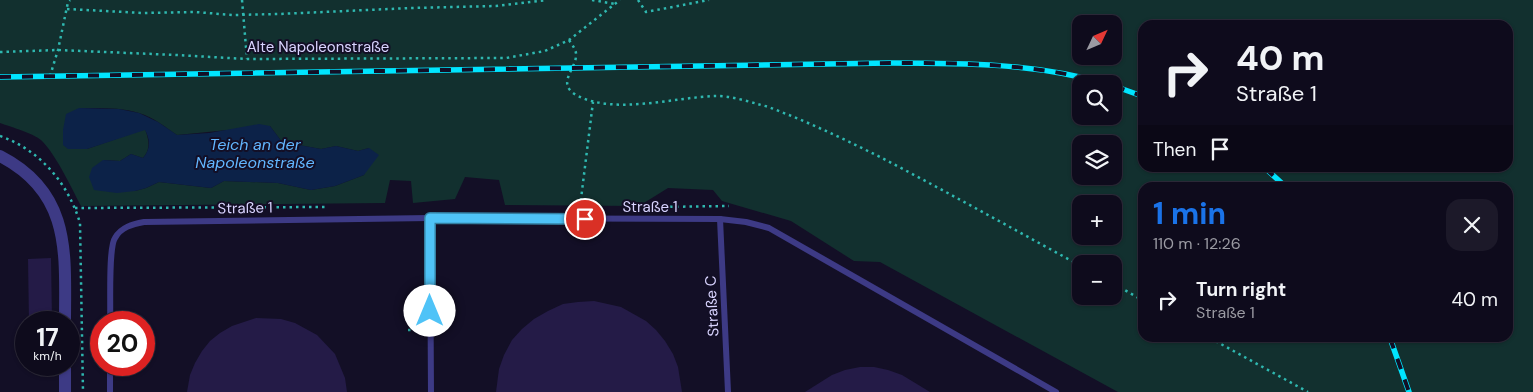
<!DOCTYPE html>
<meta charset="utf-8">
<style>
body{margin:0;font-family:"DM Sans",sans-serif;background:#1c1929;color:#f1f3f6;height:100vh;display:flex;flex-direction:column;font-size:19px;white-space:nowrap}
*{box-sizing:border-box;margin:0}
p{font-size:16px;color:#9b9ba3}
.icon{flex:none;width:28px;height:28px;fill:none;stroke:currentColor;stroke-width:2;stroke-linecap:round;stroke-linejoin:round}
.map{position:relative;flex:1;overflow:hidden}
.drawer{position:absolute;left:1138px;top:182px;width:375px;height:160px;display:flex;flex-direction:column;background:#0e0b1c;border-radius:15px;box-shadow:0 1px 4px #0004,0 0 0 1px #2e2b3b}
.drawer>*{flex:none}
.hud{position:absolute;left:1138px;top:20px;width:375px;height:152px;border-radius:15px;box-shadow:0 1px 4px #0004,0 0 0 1px #2e2b3b;background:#0e0b1c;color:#f1f3f6;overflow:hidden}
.needle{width:32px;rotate:46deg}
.controls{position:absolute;left:1072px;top:15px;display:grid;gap:10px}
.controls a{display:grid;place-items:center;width:50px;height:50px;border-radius:10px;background:#0e0b1c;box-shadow:0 1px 4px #0004,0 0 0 1px #2e2b3b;font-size:25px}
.speed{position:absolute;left:15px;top:311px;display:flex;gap:10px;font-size:25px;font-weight:700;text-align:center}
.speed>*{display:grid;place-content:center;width:65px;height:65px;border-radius:50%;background:#0e0b1c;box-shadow:0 1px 4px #0004,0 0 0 1px #2e2b3b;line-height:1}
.speed small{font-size:12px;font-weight:400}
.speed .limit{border:8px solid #d22;background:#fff;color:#111}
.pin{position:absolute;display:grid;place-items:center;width:42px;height:42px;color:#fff;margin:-21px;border:2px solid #fff;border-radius:50%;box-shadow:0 1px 5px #0007}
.me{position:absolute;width:55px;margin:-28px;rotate:0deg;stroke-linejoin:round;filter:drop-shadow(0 0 4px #0008)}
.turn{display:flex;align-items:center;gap:18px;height:105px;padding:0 15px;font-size:22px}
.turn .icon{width:65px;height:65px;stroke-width:2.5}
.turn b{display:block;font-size:35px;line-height:42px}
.then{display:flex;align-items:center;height:48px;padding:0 15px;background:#0003;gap:10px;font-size:19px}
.round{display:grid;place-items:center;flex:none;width:52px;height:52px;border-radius:15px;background:#1c1929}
.overview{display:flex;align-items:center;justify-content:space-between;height:85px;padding:0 15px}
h1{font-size:30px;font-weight:700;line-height:38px;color:#1a73e8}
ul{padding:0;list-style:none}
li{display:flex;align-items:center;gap:15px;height:65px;padding:0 15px}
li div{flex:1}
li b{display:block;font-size:19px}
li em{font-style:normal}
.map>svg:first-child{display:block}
</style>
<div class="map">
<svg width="1533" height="392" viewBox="0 0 1533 392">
<rect width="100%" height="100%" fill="#130f26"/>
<path fill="#12302f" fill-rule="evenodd" d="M0,0H1533V392H1118L880,262L854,261L791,221L722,201L713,190L668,188L639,206L505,205L499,180L465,177L455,199L413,203L411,181L390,180L385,203L81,206C71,187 57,157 43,142C36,134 11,127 0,123ZM1081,24H1114V56H1081ZM1142,25H1508V168H1142ZM1081,84H1114V116H1081ZM79,108C99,108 120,107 139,113C153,117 165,127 177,135L270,126L282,142L321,149L336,146L358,151L369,148L364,175L335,186L311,190L278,183L224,181L211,188L159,182L146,188L135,191L103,160L120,161L131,154L143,158C151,149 149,140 145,129L87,149H68ZM1081,144H1114V176H1081ZM1142,188H1508V338H1142ZM1081,204H1114V236H1081ZM1081,264H1114V296H1081Z"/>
<path fill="#0c2248" d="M79,108L119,109L139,113L158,122L177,135L209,133L259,124L270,126L282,142L321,149L336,146L358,151L369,148L379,155L364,175L335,186L311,190L278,183L224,181L211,188L159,182L146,188L135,191L117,193L94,190L89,177L92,168L103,160L120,161L131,154L143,158C151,149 150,139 145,130L87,149H68L63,145V130L66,114Z"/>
<g fill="#241b47">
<path d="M51,258L52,322H29L28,259Z"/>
<path d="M594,301L621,307L646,321L656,330L665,341L673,354L678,367L682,392H496L499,369L504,355L512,340L522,329L534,319L548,311L563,304L578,302Z"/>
<path d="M256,318L281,319L295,323L317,335L335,354L345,378L347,392H187L190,375L195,363L202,351L210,341L220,333L232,326Z"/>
<path d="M860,367H874L888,370L902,375L930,392H805L832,375L845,370Z"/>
</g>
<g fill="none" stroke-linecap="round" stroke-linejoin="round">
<g stroke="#2fb8b0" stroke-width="2.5" stroke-dasharray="2.5 4" stroke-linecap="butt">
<path d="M242,0L247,59"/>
<path d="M592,0L615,4"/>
<path d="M638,0L646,12L709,0"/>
<path d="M67,9L143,13L195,12L233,15L279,14L411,8L496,6L547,0"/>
<path d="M569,40C573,46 577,51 576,57C574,71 556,85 578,96C616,115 675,97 716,96C731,96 747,101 761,105C771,107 780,112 789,115C821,128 852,143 882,158C949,193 1015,230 1081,266"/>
<path d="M0,52L58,50L176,55L247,59L506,58L545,51L569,40L620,0"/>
<path d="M50,76L58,50L68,2L70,0"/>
<path d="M0,136C40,150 68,183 80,223L83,392"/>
<path d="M580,207L593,102"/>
<path d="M657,207L729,206"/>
<path d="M75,208L326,207"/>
<path d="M1114,284L1142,300"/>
<path d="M408,330H420"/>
<path d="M1210,338L1308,392"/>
</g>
<g stroke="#3d3a85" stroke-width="6">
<path d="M430,218L431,392"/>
<path d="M720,219L728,392"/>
<path d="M110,322C111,307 108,248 115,238C121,227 133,224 144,222L430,218L720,219L746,222L769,228L1056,392"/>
<path d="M110,392V365"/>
</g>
<g stroke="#3d3a85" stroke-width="12">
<path d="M0,156C72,193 65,254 65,322"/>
<path d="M65,365V392"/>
</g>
<defs>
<g id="rail">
<path d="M0,77L890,63C962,63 1037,63 1107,84"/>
<path d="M1114,86L1142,96"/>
<path d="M1265,168L1287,188"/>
<path d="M1390,338L1409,392"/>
</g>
</defs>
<use href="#rail" stroke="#00e5ff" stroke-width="5.5"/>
<use href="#rail" stroke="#130f26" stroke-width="4" stroke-dasharray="11" stroke-linecap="butt"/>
</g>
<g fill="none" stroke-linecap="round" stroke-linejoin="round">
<defs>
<path id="route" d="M430,311V218L585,219"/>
</defs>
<use href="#route" stroke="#337fa1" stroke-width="12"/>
<use href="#route" stroke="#4fc3f7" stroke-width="9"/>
</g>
<g text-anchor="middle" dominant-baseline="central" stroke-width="4" stroke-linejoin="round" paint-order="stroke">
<g font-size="15" fill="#d9d4ff" stroke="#130f26">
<text x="318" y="47">Alte Napoleonstraße</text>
<text x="650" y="207">Straße 1</text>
<text transform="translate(245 208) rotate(-1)">Straße 1</text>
<text transform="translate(712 306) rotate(-93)">Straße C</text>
</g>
<g font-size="16" font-style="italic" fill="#62b6ff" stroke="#130f26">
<text x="255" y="144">Teich an der<tspan x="255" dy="18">Napoleonstraße</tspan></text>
</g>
</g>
</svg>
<div class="controls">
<a><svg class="needle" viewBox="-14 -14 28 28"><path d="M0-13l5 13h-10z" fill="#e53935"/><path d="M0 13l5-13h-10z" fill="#9b9ba3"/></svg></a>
<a><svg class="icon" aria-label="search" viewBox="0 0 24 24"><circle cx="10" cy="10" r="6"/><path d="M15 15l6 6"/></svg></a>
<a><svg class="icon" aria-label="layers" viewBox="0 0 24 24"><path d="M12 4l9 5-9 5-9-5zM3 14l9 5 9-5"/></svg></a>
<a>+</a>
<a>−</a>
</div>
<div class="speed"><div>17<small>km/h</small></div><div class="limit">20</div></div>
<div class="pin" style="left:585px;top:219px;background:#d93025"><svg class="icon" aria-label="arrive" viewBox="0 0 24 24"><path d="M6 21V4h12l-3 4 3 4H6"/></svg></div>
<svg class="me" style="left:430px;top:311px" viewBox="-20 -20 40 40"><circle r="19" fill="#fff"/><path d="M0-13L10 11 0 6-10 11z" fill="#4fc3f7"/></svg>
<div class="hud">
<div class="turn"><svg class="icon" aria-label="right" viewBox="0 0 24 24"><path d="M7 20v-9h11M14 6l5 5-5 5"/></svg><div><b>40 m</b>Straße 1</div></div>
<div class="then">Then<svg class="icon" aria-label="arrive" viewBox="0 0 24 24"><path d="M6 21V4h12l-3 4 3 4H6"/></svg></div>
</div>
<section class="drawer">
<div class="overview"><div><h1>1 min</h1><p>110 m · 12:26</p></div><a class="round"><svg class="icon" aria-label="close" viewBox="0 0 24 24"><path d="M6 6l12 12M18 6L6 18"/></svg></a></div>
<ul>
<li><svg class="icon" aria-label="right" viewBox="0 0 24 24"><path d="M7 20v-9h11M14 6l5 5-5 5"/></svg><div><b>Turn right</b><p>Straße 1</p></div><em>40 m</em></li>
</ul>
</section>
</div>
